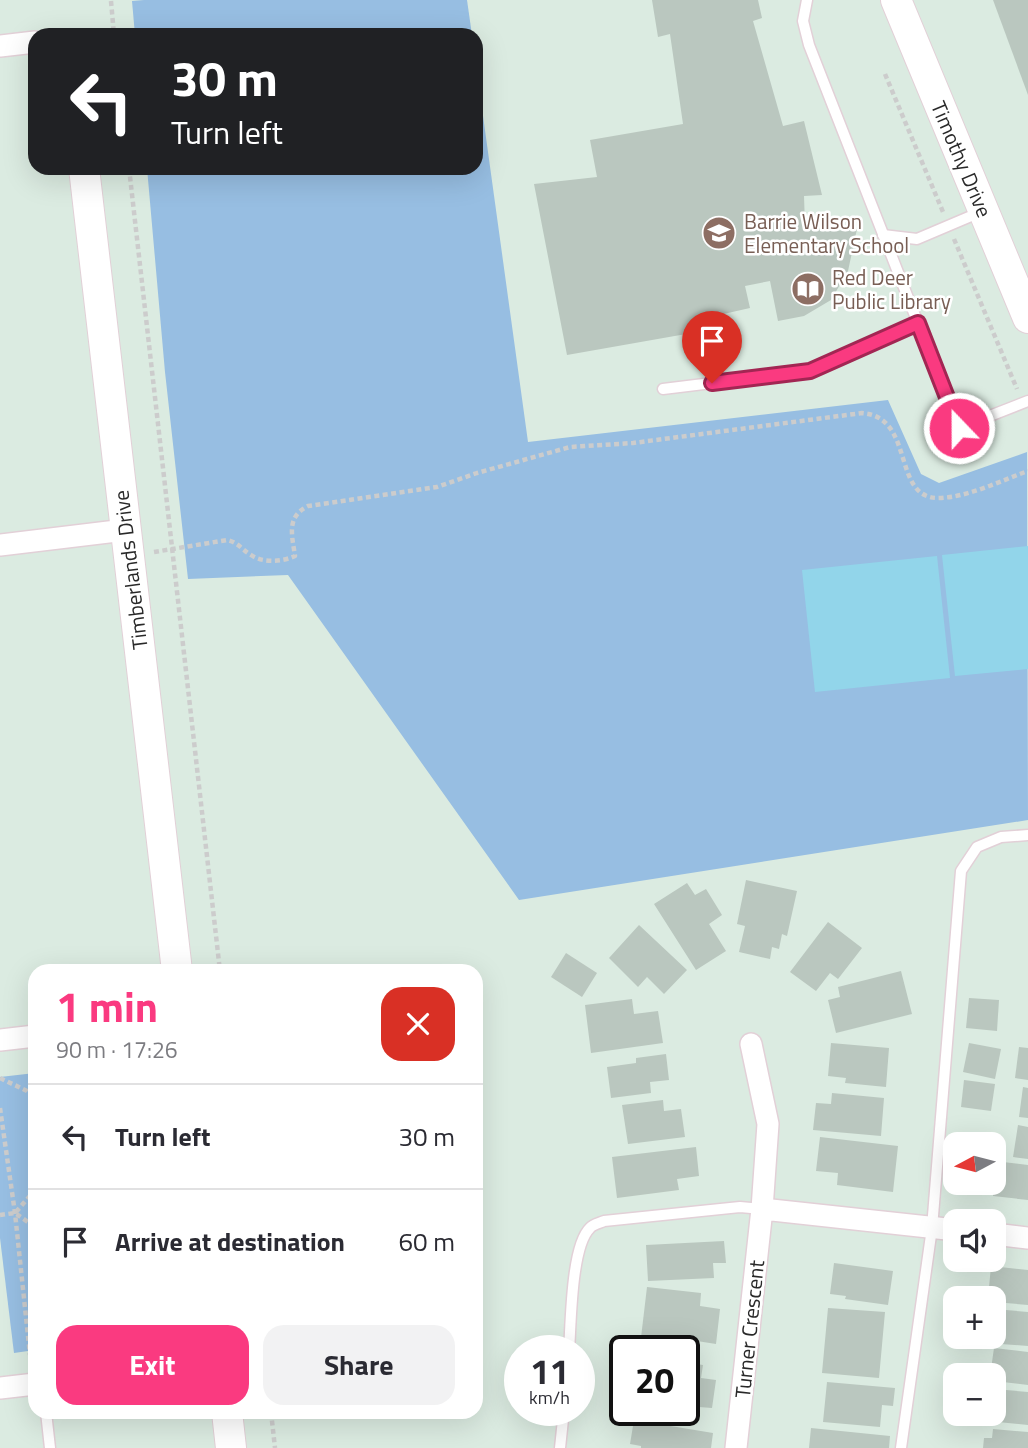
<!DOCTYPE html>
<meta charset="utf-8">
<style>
body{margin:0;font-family:"Titillium Web",sans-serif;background:#f2f2f3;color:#2b2b33;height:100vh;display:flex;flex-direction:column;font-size:26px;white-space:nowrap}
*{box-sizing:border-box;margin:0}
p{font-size:23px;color:#7c7c81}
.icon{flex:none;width:38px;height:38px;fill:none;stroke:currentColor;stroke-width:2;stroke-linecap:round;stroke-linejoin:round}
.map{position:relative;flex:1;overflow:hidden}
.panel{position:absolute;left:28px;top:964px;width:455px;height:455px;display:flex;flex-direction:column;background:#fff;border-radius:21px;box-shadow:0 7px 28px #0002}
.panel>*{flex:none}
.top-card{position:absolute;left:28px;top:28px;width:455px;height:147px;border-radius:21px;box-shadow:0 7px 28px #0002;background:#202124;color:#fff;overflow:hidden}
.needle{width:46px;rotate:263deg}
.fabs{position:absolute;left:943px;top:1132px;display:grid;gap:14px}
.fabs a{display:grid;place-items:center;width:63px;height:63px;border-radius:14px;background:#fff;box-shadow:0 7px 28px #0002;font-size:35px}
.speed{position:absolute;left:504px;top:1335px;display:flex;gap:14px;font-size:35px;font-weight:700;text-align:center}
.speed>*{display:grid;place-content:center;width:91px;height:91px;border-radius:50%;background:#fff;box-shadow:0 7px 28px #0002;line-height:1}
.speed small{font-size:18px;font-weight:400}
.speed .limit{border:4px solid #111;border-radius:10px;background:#fff;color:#111}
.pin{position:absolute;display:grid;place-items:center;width:60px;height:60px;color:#fff;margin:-72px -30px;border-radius:50% 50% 50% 0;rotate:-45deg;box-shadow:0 0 7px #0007}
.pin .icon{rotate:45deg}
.me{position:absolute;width:77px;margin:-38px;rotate:338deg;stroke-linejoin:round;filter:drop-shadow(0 0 5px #0008)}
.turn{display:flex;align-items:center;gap:24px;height:147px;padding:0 28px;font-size:32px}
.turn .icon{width:91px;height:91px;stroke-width:2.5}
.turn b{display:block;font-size:49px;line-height:60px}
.round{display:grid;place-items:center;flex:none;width:74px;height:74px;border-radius:21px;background:#f2f2f3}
.overview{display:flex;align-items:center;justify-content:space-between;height:119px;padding:0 28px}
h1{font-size:42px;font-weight:700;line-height:52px;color:#fa3a80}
.action{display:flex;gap:14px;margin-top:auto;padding:14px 28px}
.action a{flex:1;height:80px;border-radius:21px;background:#fa3a80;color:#fff;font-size:28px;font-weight:700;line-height:80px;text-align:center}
.action a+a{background:#f2f2f3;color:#2b2b33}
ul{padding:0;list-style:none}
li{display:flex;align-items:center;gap:21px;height:105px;padding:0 28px;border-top:2px solid #e1e1e2}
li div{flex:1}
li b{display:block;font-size:26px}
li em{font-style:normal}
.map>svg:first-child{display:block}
</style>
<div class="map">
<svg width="1028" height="1448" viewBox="0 0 1028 1448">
<rect width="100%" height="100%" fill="#dbebe1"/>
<g fill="#97bee2">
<path d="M144,0H467L472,35H135L132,1Z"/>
<path d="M476,65L528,442L888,400L921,474L939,483L1027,452L1028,820L519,900L288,575L188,579L165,372L147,168H476Z"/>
<path d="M35,1073V1350L14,1353L0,1238V1077Z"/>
</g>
<g fill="#92d5ea">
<path d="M1028,546V669L955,676L942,555Z"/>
<path d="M937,556L950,678L815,692L802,570Z"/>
</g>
<g fill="#bac7bf">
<path d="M652,0H758L762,18L753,21L783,126L804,121L822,195L804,196L805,225L835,231L857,229L848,271L831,300L804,316L778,321L770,281L745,286L750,308L719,315L720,328L567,355L534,184L597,177L590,140L683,124L670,34L658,37Z"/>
<path d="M993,0H1028V95Z"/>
<path d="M746,880L797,891L787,936L782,934L779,949L772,947L770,959L739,952L745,926L737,924Z"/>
<path d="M687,883L695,895L706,889L722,915L709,924L726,951L696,970L654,904Z"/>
<path d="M828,922L862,948L838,979L830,973L816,991L790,972Z"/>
<path d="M639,925L687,970L664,994L647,977L638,987L609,958Z"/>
<path d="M566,953L597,973L582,997L551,977Z"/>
<path d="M901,971L912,1014L836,1033L828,1000L840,997L838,987Z"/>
<path d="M969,998L999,1000L997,1031L966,1028Z"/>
<path d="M632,999L634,1014L658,1011L663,1043L591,1053L585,1005Z"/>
<path d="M831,1043L889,1048L886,1087L845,1083L846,1078L828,1076Z"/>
<path d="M969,1043L1001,1049L995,1079L963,1072Z"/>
<path d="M1019,1047L1028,1048V1080L1015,1078Z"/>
<path d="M666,1054L669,1080L650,1082L651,1093L611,1098L607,1067L636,1063V1058Z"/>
<path d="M964,1080L995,1084L991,1111L961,1107Z"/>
<path d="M1023,1087L1028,1088V1118L1019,1117Z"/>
<path d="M832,1093L884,1098L881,1136L813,1130L816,1103L831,1104Z"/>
<path d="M663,1100L664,1111L681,1109L685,1137L628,1144L622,1105Z"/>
<path d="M1018,1125L1028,1127V1159L1013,1157Z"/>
<path d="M820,1137L898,1146L893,1192L837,1185L838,1173L816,1171Z"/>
<path d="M696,1147L699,1176L677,1179L679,1190L617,1198L612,1157Z"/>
<path d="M1003,1162L1028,1165V1200L993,1196L995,1180H1001Z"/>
<path d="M724,1241L726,1263H713L714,1278L648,1281L646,1245Z"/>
<path d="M834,1263L893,1271L888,1305L845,1299L846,1296L830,1294Z"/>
<path d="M991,1266L1028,1270V1305L994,1302V1298H988Z"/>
<path d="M647,1287L701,1293L700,1306L720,1309L716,1344L697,1341L696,1352L640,1346Z"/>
<path d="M828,1308L885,1312L879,1378L822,1373Z"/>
<path d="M994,1309L1028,1312V1346L987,1343L988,1337H994Z"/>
<path d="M994,1348L1028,1352V1385L994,1381V1376H990Z"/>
<path d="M684,1362L703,1365L701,1378L716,1380L712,1408L699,1407L697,1421L649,1414V1410H684Z"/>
<path d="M827,1382L895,1388L893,1406L882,1405L880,1427L823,1422Z"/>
<path d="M994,1389L1028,1392V1425L988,1421V1414H994Z"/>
<path d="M634,1420L713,1433L711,1448H641V1446L630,1444Z"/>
<path d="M811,1428L890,1436L889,1448H809Z"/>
<path d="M993,1429L1028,1432V1448H983L984,1438H992Z"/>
</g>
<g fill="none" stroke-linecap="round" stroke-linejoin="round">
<defs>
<g id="lane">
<path d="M807,0L803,21L809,45L959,428L1028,401"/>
<path d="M883,235L917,239L983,211"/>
<path d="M663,389L810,371L917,323"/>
<path d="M569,1351C571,1324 571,1246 590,1228C593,1224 600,1223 604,1221L740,1207L762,1209"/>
<path d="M46,1412L50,1448"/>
<path d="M560,1448L564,1410"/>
<path d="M901,1448L932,1228L961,871L977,847L1001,837L1028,835"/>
</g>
<g id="street">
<path d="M0,46L35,42"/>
<path d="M0,545L125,530"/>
<path d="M0,1040L35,1036"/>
<path d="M751,1044L768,1124L762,1209"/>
<path d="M994,1234L1028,1238"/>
<path d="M0,1388L35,1384"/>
<path d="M736,1448L762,1209L956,1230"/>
</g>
<g id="secondary">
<path d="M896,0L1028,318"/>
<path d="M84,168L177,971"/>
<path d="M227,1412L231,1448"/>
</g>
</defs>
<use href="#lane" stroke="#e2d0d7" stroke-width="13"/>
<use href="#street" stroke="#e2d0d7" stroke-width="24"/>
<use href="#secondary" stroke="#e2d0d7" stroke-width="32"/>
<g stroke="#ccc" stroke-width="4.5" stroke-dasharray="5 3.5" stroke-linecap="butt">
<path d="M111,1L114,35"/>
<path d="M885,74L943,212"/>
<path d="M129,168L220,971"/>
<path d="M954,239L1017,389"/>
<path d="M154,552L227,540C239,543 241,549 251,555C262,563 282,562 295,556C292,535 286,517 308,506L437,487L477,473L570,447L633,443L862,413C916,417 891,499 939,498C969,497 1000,481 1028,471"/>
<path d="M0,1078L27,1091L35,1100"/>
<path d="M0,1108L15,1213L30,1355"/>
<path d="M16,1212L35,1190"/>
<path d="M0,1215L15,1213L35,1227"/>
<path d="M271,1412L275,1448"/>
</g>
<use href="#lane" stroke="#fff" stroke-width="10"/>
<use href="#street" stroke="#fff" stroke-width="21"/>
<use href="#secondary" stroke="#fff" stroke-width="30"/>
</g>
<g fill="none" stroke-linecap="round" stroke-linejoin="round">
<defs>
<path id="route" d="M712,383L810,371L918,323L959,428"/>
</defs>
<use href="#route" stroke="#a22653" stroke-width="18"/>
<use href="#route" stroke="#fa3a80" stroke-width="12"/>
</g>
<defs>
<symbol id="school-disc" viewBox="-11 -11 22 22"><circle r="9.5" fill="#8d6e63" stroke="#fff"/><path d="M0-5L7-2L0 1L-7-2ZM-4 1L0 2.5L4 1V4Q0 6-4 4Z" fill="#fff"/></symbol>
<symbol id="library-disc" viewBox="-11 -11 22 22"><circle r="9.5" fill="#8d6e63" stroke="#fff"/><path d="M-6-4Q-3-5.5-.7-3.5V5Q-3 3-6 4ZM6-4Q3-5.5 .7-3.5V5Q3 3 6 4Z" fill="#fff"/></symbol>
</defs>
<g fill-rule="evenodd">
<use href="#school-disc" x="700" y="214" width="38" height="38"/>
<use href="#library-disc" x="789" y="270" width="38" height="38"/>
</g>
<g text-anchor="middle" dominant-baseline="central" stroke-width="5" stroke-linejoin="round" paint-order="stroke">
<g font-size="21" fill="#292929" stroke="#fff">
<text transform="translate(962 159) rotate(67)">Timothy Drive</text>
<text transform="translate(130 570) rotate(-97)">Timberlands Drive</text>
<text transform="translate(749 1329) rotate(-84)">Turner Crescent</text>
</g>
<g font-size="21" fill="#785e54" stroke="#fff" text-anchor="start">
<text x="744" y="221">Barrie Wilson<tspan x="744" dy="24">Elementary School</tspan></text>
<text x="832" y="277">Red Deer<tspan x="832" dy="24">Public Library</tspan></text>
</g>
</g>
</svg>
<div class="fabs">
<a><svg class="needle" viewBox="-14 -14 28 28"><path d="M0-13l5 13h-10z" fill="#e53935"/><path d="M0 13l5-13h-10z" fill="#7c7c81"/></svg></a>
<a><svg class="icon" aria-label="sound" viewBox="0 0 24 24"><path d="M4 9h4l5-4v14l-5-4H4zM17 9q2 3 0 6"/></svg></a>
<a>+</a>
<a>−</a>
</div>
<div class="speed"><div>11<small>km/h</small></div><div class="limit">20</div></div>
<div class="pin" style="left:712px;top:383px;background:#d93025"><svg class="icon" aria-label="arrive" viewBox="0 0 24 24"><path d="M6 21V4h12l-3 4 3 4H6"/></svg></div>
<svg class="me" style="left:959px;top:428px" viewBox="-20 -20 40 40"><circle r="17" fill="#fa3a80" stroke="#fff" stroke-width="3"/><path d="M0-11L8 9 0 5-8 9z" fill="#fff"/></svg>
<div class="top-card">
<div class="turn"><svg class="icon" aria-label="left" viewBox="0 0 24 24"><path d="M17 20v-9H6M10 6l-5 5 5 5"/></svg><div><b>30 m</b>Turn left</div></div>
</div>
<section class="panel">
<div class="overview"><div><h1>1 min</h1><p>90 m · 17:26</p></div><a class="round" style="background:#d93025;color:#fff"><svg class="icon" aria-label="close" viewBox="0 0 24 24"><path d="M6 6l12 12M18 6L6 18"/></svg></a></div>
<ul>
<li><svg class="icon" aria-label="left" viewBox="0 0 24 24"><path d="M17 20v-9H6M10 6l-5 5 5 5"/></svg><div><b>Turn left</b></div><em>30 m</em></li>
<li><svg class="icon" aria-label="arrive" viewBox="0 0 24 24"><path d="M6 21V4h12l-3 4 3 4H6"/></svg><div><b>Arrive at destination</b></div><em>60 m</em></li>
</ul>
<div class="action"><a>Exit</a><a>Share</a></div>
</section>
</div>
